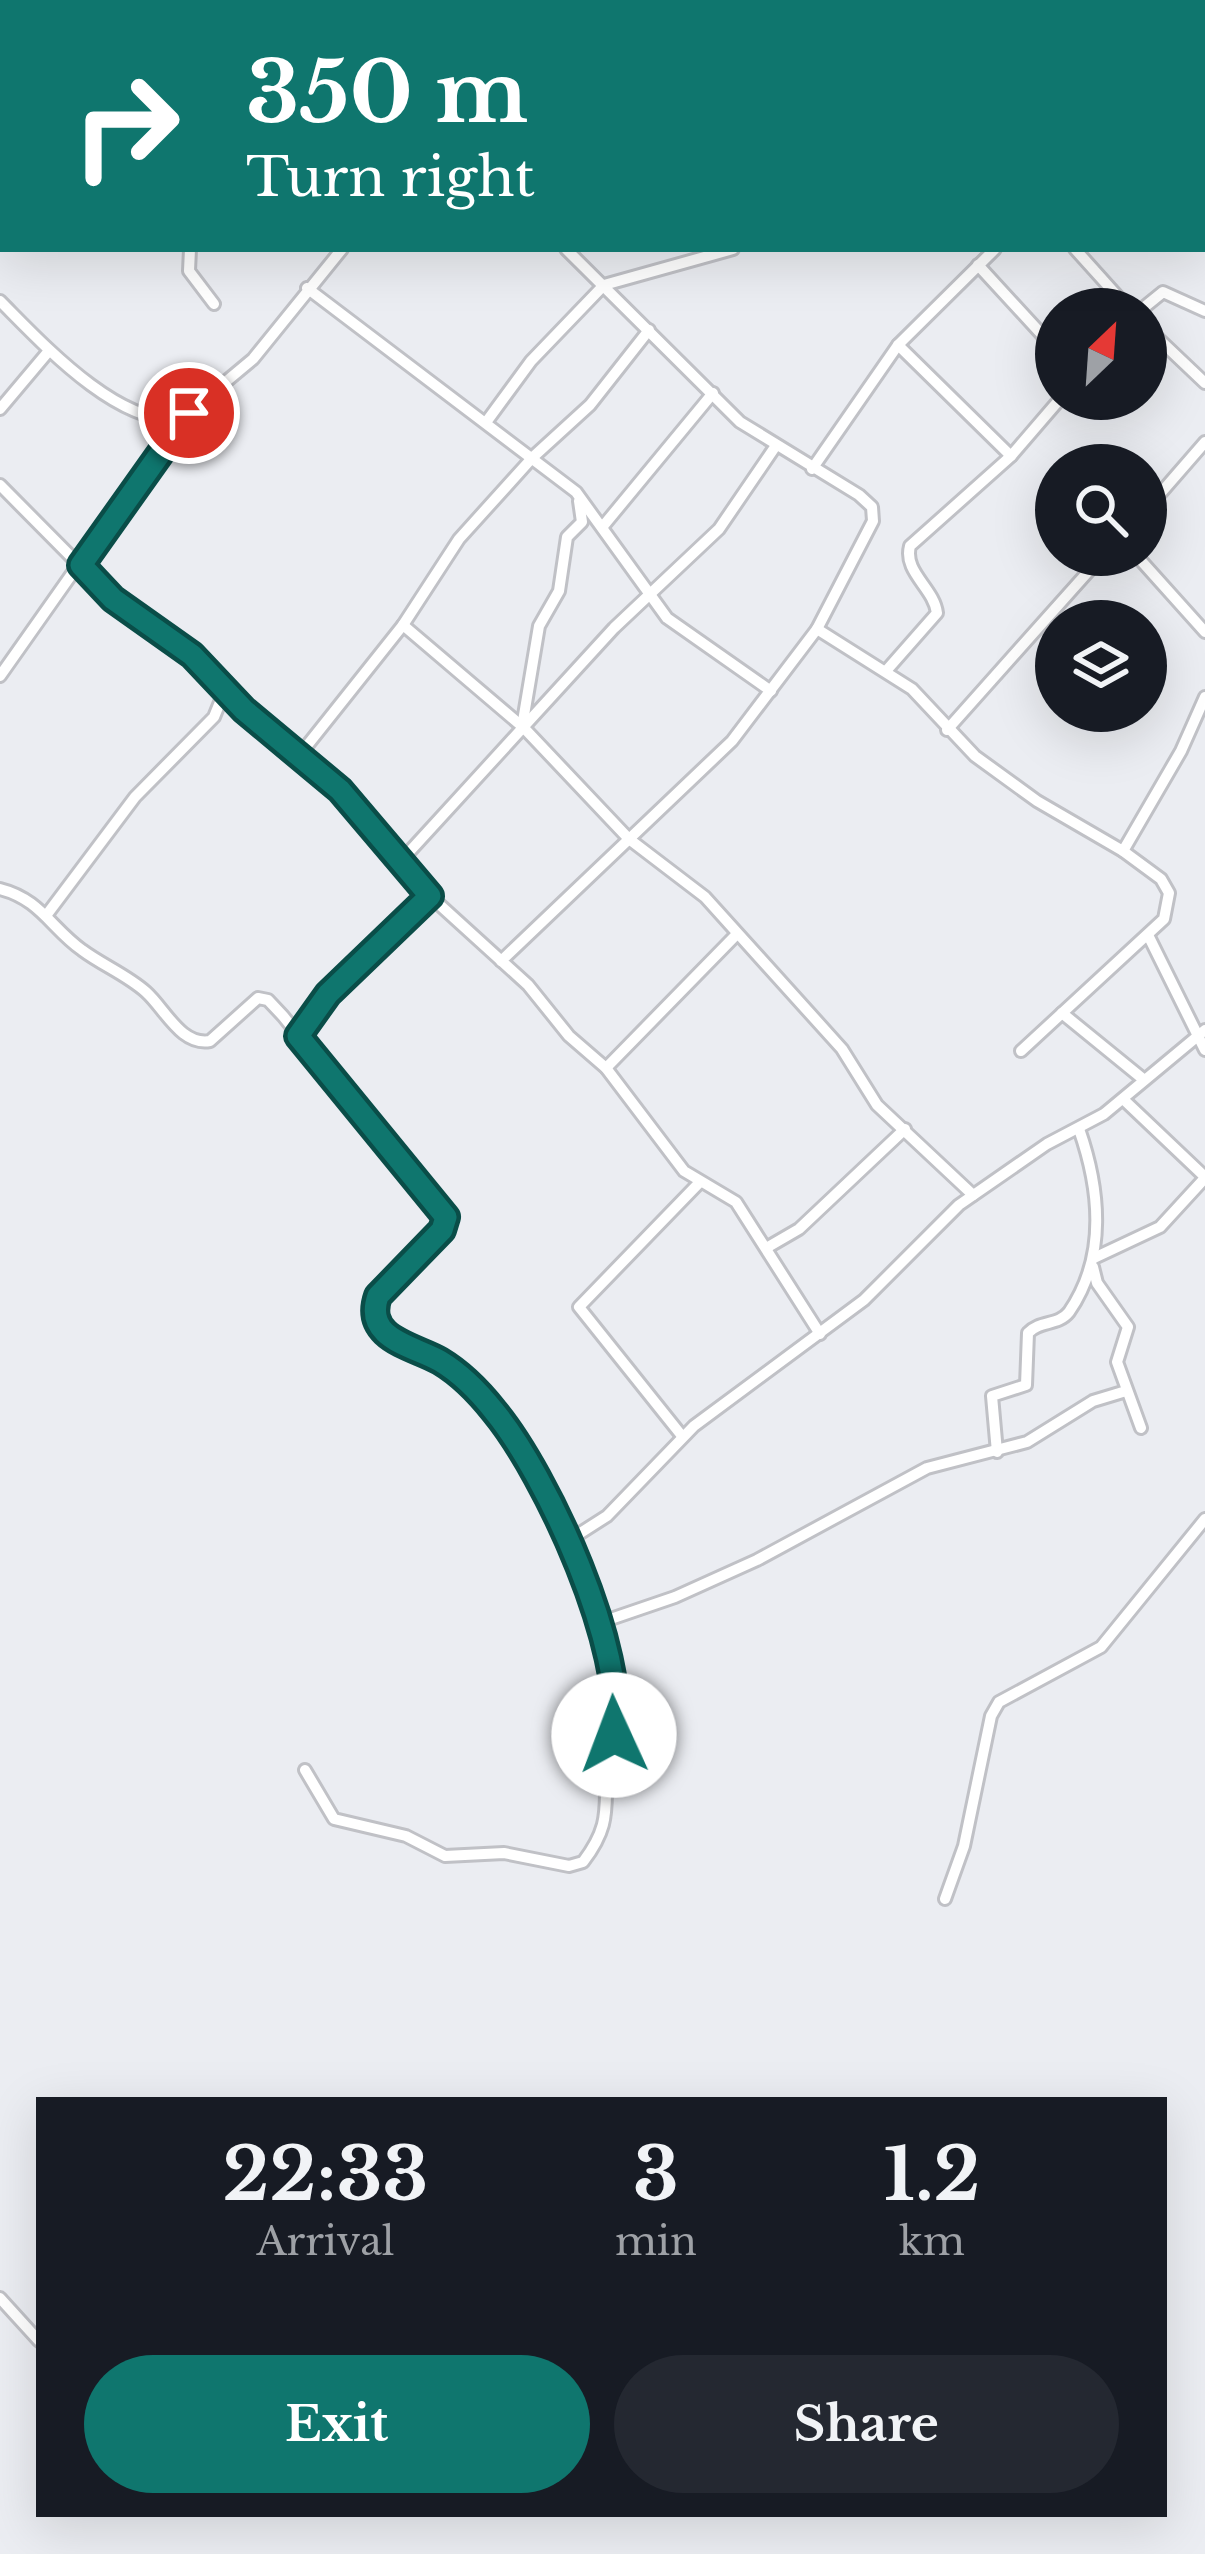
<!DOCTYPE html>
<style>
body{margin:0;font-family:"Libre Baskerville",serif;background:#242831;color:#f1f3f6;height:100vh;display:flex;flex-direction:column;font-size:45px;white-space:nowrap}
*{box-sizing:border-box;margin:0}
p{font-size:39px;color:#9ea1a6}
.icon{flex:none;width:66px;height:66px;fill:none;stroke:currentColor;stroke-width:2;stroke-linecap:round;stroke-linejoin:round}
.map{position:relative;flex:1;overflow:hidden}
.sheet{position:absolute;left:36px;top:2097px;width:1131px;height:420px;display:flex;flex-direction:column;background:#171b24;border-radius:0px;box-shadow:0 12px 48px #0002}
.sheet>*{flex:none}
.top-card{position:absolute;left:0px;top:0px;width:1206px;height:252px;box-shadow:0 12px 48px #0002;background:#0f766e;color:#fff;overflow:hidden}
.needle{width:78px;rotate:25deg}
.tools{position:absolute;left:1035px;top:288px;display:grid;gap:24px}
.tools a{display:grid;place-items:center;width:132px;height:132px;border-radius:50%;background:#171b24;box-shadow:0 12px 48px #0002;font-size:60px}
.pin{position:absolute;display:grid;place-items:center;width:102px;height:102px;color:#fff;margin:-51px;border:6px solid #fff;border-radius:50%;box-shadow:0 3px 12px #0007}
.me{position:absolute;width:132px;margin:-66px;rotate:358deg;stroke-linejoin:round;filter:drop-shadow(0 0 9px #0008)}
.turn{display:flex;align-items:center;gap:42px;height:252px;padding:0 48px;font-size:54px}
.turn .icon{width:156px;height:156px;stroke-width:2.5}
.turn b{display:block;font-size:84px;line-height:102px}
.eta{display:flex;justify-content:space-evenly;align-items:center;height:204px;text-align:center}
.eta b{font-size:72px;font-weight:700;line-height:84px}
.button{display:flex;gap:24px;margin-top:auto;padding:24px 48px}
.button a{flex:1;height:138px;border-radius:72px;background:#0f766e;color:#fff;font-size:48px;font-weight:700;line-height:138px;text-align:center}
.button a+a{background:#242831;color:#f1f3f6}
.map>svg:first-child{display:block}
</style>
<div class="map">
<svg width="1205" height="2554" viewBox="0 0 1205 2554">
<rect width="100%" height="100%" fill="#ebedf2"/>
<g fill="none" stroke-linecap="round" stroke-linejoin="round">
<defs>
<g id="minor">
<path d="M819,0L824,3"/>
<path d="M992,0L994,3"/>
<path d="M218,3L223,0"/>
<path d="M460,3L461,0"/>
<path d="M664,3L667,0"/>
<path d="M953,3L957,0"/>
<path d="M1134,3L1135,0"/>
<path d="M0,121L3,120"/>
<path d="M1203,238L1205,242"/>
<path d="M190,249L189,271L214,304"/>
<path d="M1075,249L1129,309"/>
<path d="M978,265L1056,350"/>
<path d="M307,288L576,492L667,618L771,691"/>
<path d="M0,301C41,342 118,427 181,419"/>
<path d="M1142,309L1163,292L1205,311"/>
<path d="M1146,327L1205,383"/>
<path d="M898,345L1011,456"/>
<path d="M0,409L48,352"/>
<path d="M487,421L531,361L604,285L733,249"/>
<path d="M812,469L898,345L995,249"/>
<path d="M0,485L113,599L192,655L245,710L340,791L430,896L528,985L569,1036L606,1068L684,1171L736,1202L820,1334"/>
<path d="M1146,510L1205,442"/>
<path d="M604,525L713,393"/>
<path d="M1136,555L1205,632"/>
<path d="M403,625L524,728L629,839L705,897L842,1049L877,1105L973,1195"/>
<path d="M817,629L912,689L975,756L1037,801L1123,851L1161,879L1169,893L1164,919L1021,1051"/>
<path d="M886,671L937,613C934,588 903,572 910,546L1011,456L1060,399"/>
<path d="M0,676L181,419L253,359L342,249"/>
<path d="M522,727L539,626L559,591L567,537L582,522L579,501"/>
<path d="M947,730L1103,555"/>
<path d="M298,757L403,625L459,539L533,457L590,405L649,330"/>
<path d="M1123,851L1181,751L1205,697"/>
<path d="M400,862L614,628L719,529L775,447"/>
<path d="M0,889C40,899 51,928 82,950C102,965 127,975 146,992C165,1009 181,1046 210,1041L258,998L268,1000L283,1016L446,1217L442,1230L375,1301C376,1346 414,1345 443,1363C463,1375 481,1395 496,1413C556,1488 616,1627 616,1724C616,1736 609,1747 608,1759C602,1804 615,1820 583,1862L569,1866L504,1853L445,1856L406,1836L334,1819L305,1770"/>
<path d="M48,913L135,797L214,717L225,690"/>
<path d="M1148,935L1205,1050"/>
<path d="M501,961L732,741L817,629L873,521L872,507L859,495L740,422L566,249"/>
<path d="M1062,1013L1143,1079"/>
<path d="M298,1035L328,994L430,896"/>
<path d="M606,1068L736,935"/>
<path d="M1123,1099L1205,1177"/>
<path d="M768,1247L799,1229L905,1129"/>
<path d="M1094,1258L1160,1227L1205,1178"/>
<path d="M1093,1267L1097,1283L1128,1327L1117,1362L1141,1428"/>
<path d="M682,1436L579,1307L700,1182"/>
<path d="M997,1452L992,1396L1026,1385L1028,1333C1040,1320 1058,1326 1069,1312C1107,1257 1100,1189 1079,1129"/>
<path d="M571,1539L607,1516L694,1426L864,1300L959,1205L1047,1144L1104,1114L1205,1030"/>
<path d="M596,1624L675,1597L757,1560L927,1468L1027,1442L1093,1401L1126,1391"/>
<path d="M945,1899L964,1846L991,1716L999,1702L1101,1647L1205,1519"/>
<path d="M0,2298L39,2341"/>
</g>
</defs>
<use href="#minor" stroke="#c0c1c6" stroke-width="16"/>
<use href="#minor" stroke="#fff" stroke-width="10"/>
</g>
<g fill="none" stroke-linecap="round" stroke-linejoin="round">
<defs>
<path id="route" d="M189,413L81,565L113,599L192,655L244,710L340,790L430,896L328,994L298,1036L446,1217L442,1230L378,1296C363,1339 414,1346 440,1361C460,1373 479,1392 494,1411C547,1475 628,1652 614,1735"/>
</defs>
<use href="#route" stroke="#0a4d48" stroke-width="30"/>
<use href="#route" stroke="#0f766e" stroke-width="21"/>
</g>
</svg>
<div class="tools">
<a><svg class="needle" viewBox="-14 -14 28 28"><path d="M0-13l5 13h-10z" fill="#e53935"/><path d="M0 13l5-13h-10z" fill="#9ea1a6"/></svg></a>
<a><svg class="icon" aria-label="search" viewBox="0 0 24 24"><circle cx="10" cy="10" r="6"/><path d="M15 15l6 6"/></svg></a>
<a><svg class="icon" aria-label="layers" viewBox="0 0 24 24"><path d="M12 4l9 5-9 5-9-5zM3 14l9 5 9-5"/></svg></a>
</div>
<div class="pin" style="left:189px;top:413px;background:#d93025"><svg class="icon" aria-label="arrive" viewBox="0 0 24 24"><path d="M6 21V4h12l-3 4 3 4H6"/></svg></div>
<svg class="me" style="left:614px;top:1735px" viewBox="-20 -20 40 40"><circle r="19" fill="#fff"/><path d="M0-13L10 11 0 6-10 11z" fill="#0f766e"/></svg>
<div class="top-card">
<div class="turn"><svg class="icon" aria-label="right" viewBox="0 0 24 24"><path d="M7 20v-9h11M14 6l5 5-5 5"/></svg><div><b>350 m</b>Turn right</div></div>
</div>
<section class="sheet">
<div class="eta">
<div><b>22:33</b><p>Arrival</p></div>
<div><b>3</b><p>min</p></div>
<div><b>1.2</b><p>km</p></div>
</div>
<div class="button"><a>Exit</a><a>Share</a></div>
</section>
</div>
